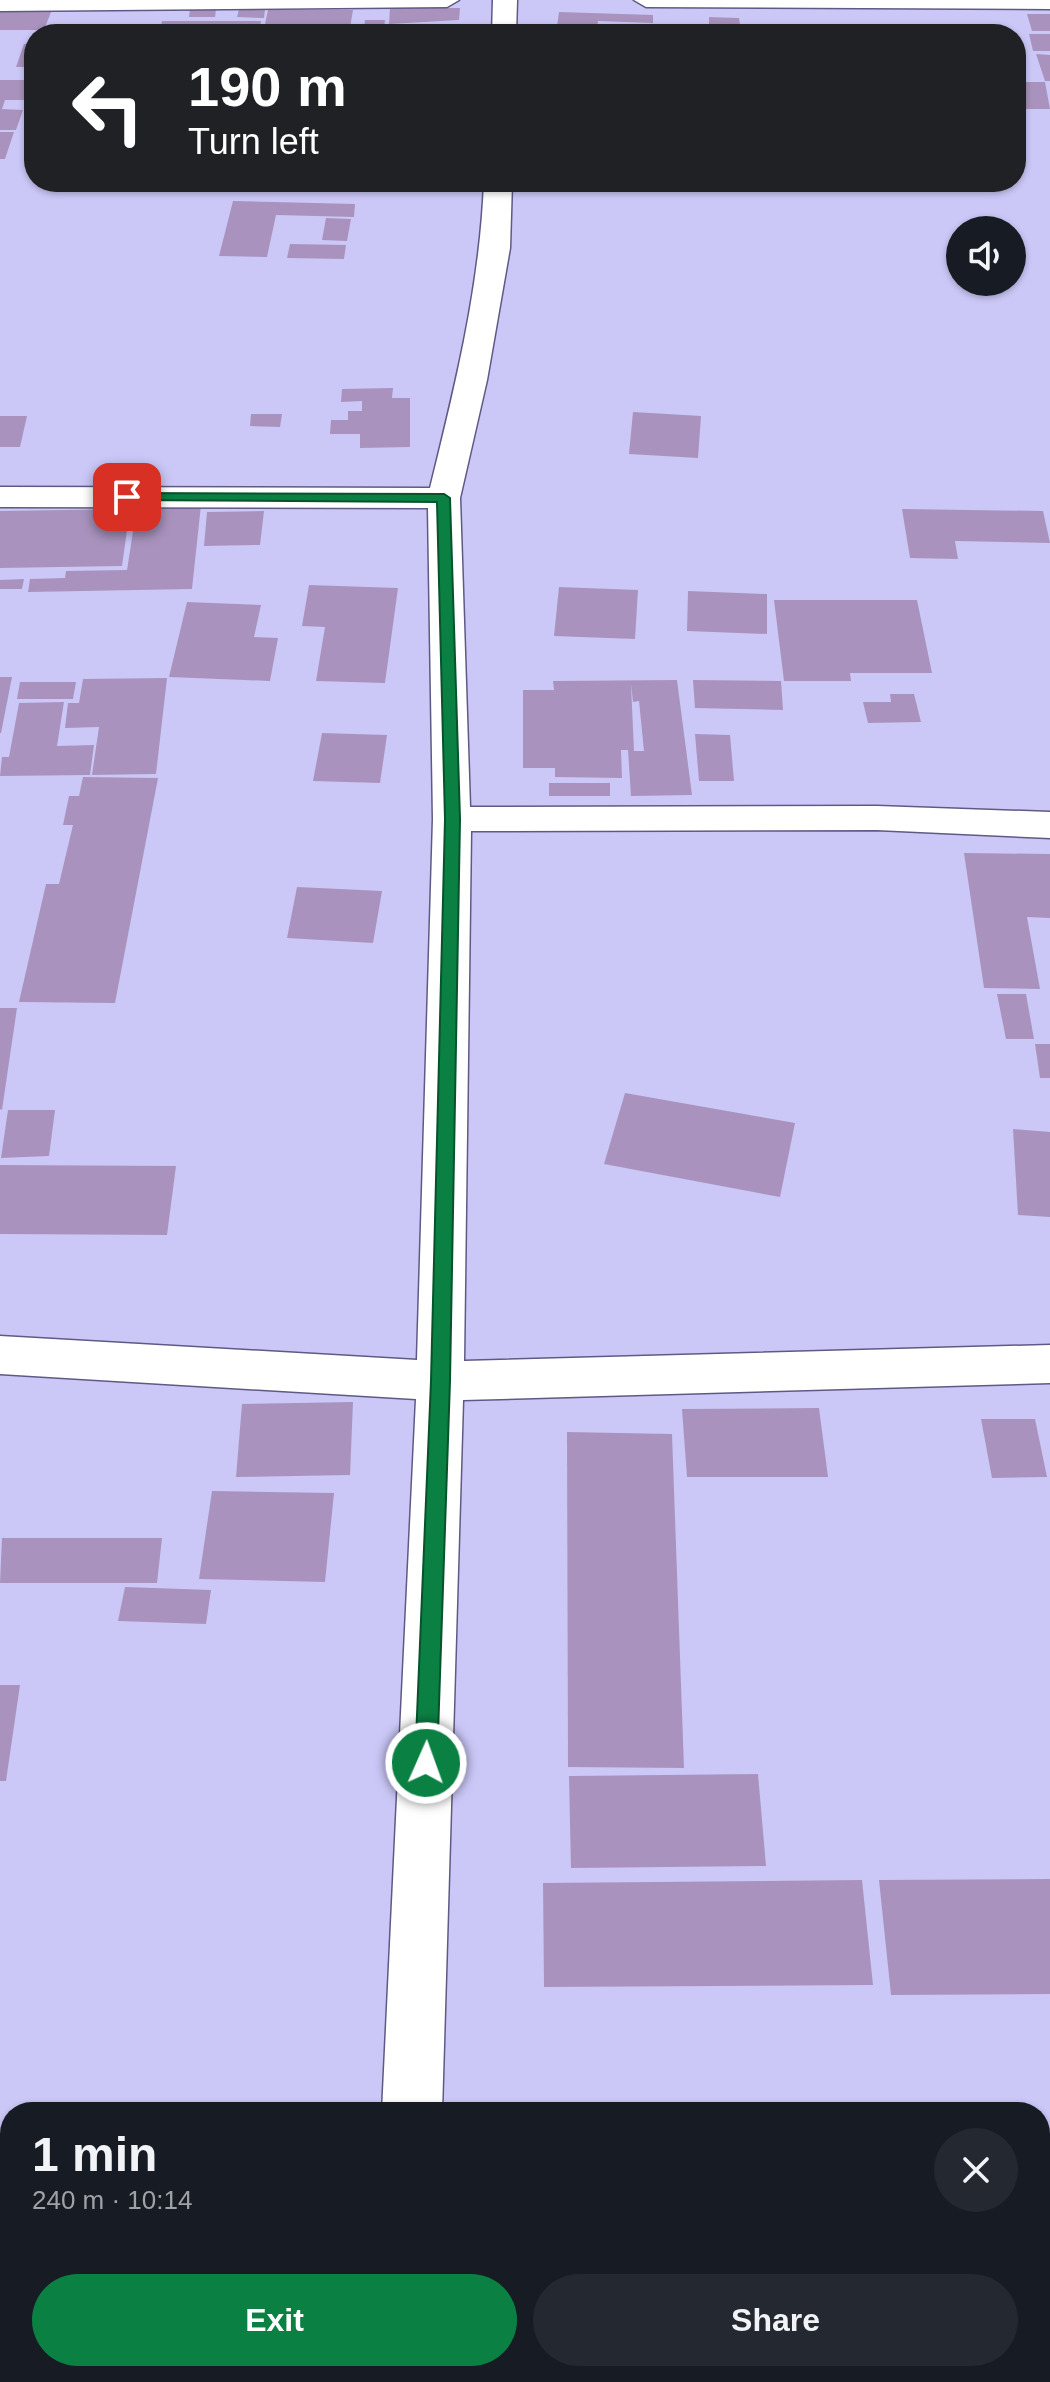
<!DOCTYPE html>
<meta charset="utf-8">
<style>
body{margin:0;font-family:Arial,sans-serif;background:#242831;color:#f1f3f6;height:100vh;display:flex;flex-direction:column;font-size:30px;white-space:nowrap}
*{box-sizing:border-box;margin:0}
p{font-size:26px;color:#9ea1a6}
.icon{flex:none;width:44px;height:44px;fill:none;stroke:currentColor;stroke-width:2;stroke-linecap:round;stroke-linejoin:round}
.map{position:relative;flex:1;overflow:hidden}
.side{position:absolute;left:0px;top:2102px;width:1050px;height:280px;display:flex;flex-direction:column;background:#171b24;border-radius:32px 32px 0 0;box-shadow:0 2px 6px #0004}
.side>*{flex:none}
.top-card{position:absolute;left:24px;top:24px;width:1002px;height:168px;border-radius:32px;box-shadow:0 2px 6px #0004;background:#202124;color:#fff;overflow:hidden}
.fabs{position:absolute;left:946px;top:216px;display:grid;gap:16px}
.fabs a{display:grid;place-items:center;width:80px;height:80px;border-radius:50%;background:#171b24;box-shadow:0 2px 6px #0004;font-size:40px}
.pin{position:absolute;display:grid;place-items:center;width:68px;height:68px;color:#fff;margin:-34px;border-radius:16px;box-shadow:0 4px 12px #0006}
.me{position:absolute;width:88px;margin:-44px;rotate:2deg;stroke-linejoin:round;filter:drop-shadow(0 0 6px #0008)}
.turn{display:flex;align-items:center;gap:28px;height:168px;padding:0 32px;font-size:36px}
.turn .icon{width:104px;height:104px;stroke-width:2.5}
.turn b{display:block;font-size:56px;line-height:68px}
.round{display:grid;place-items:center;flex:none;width:84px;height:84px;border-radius:42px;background:#242831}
.headline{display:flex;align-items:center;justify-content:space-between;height:136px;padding:0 32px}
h1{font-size:48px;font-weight:700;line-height:60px}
.button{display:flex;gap:16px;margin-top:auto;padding:16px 32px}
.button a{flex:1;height:92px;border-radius:48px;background:#0b8043;color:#fff;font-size:32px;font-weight:700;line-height:92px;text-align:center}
.button a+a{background:#242831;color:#f1f3f6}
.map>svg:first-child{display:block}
</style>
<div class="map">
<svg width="1050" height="2382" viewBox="0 0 1050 2382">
<rect width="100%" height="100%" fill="#cbc8f8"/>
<g fill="#a993be" fill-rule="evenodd">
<path d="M390,8H460L459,20L389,24Z"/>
<path d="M190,9H216L215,17H189Z"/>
<path d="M239,9H265L264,18L237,17Z"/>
<path d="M268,10H353L349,34H263Z"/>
<path d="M0,11L51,12L44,30H0Z"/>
<path d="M559,12L653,15V23L598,21L596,34H556Z"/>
<path d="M1027,14H1050V31H1032Z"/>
<path d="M709,17L739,18L741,30H755V34H709Z"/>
<path d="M365,20H385L384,28H364Z"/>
<path d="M162,21H261L259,34H159Z"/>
<path d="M398,27H435L434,34H397Z"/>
<path d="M1029,34H1050V51H1033Z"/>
<path d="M24,44H34V67H16Z"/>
<path d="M1036,54L1050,55V81H1045Z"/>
<path d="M0,80H33L25,100H5L2,109L23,110L16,130H0Z"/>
<path d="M1016,82H1045L1050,109H1016Z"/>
<path d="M0,132H14L5,159H0Z"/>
<path d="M233,201L355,204L354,217L276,215L267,257L219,256Z"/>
<path d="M326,218L351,219L347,241L322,240Z"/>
<path d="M290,244L346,245L344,259L287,258Z"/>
<path d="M393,388L392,398H410V447L360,448V434H330L331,420H348V411H362V401L341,402L342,389Z"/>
<path d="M633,412L701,416L698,458L629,454Z"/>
<path d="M251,414H282L280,427L250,426Z"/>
<path d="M0,416H27L20,447H0Z"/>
<path d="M201,505L192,589L28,592L30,579L65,578L66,571L127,570L137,506Z"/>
<path d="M130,509L122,566L0,568V511Z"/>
<path d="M902,509L1043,511L1050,543L955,541L958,559L910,558Z"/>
<path d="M264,511L260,545L204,546L207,512Z"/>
<path d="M24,579L22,589H0V580Z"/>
<path d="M309,585L398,588L385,683L316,681L325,627L302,626Z"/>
<path d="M559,587L638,590L635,639L554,636Z"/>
<path d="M688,591L767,594V634L687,631Z"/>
<path d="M774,600H917L932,673H850L851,681H784Z"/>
<path d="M187,602L261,605L254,637L278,638L270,681L169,677Z"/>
<path d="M0,677H12L1,733H0Z"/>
<path d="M167,678L156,774L92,775L99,727L65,728L68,703H79L83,679Z"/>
<path d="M677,680L692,795L631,796L628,750H621L622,778L555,777V768H523V690H554L553,681ZM631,684L633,702L639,701L644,751H634Z"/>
<path d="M693,680L781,681L783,710L695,708Z"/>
<path d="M20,682H76L73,699H17Z"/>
<path d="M890,694H914L921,722L868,723L863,702H891Z"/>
<path d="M64,702L57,746L94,745L90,775L0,776L2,757H9L19,703Z"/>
<path d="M322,733L387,735L380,783L313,781Z"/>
<path d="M695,734L730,735L734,781H699Z"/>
<path d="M83,777L158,778L115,1003L19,1002L46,884H59L73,825H63L69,796H79Z"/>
<rect x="549" y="783" width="61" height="13"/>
<path d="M964,853L1050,854V918L1027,917L1040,989L984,988Z"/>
<path d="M297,887L382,891L373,943L287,938Z"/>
<path d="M997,994H1026L1034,1039H1006Z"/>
<path d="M0,1008H17L2,1110L0,1109Z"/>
<path d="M1035,1044H1050V1078H1040Z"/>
<path d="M625,1093L795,1123L780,1197L604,1164Z"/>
<path d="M8,1110H55L49,1156L1,1158Z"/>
<path d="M1013,1129L1050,1132V1217L1018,1215Z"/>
<path d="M0,1165L176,1166L167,1235L0,1234Z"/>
<path d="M353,1402L350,1475L236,1477L242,1404Z"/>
<path d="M819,1408L828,1477H687L682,1409Z"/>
<path d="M981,1419H1035L1047,1477L992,1478Z"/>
<path d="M567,1432L672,1434L684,1768L568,1767Z"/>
<path d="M212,1491L334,1493L325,1582L199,1579Z"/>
<path d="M2,1538H162L157,1583H0Z"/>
<path d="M125,1587L211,1590L206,1624L118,1621Z"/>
<path d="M0,1685H20L6,1781H0Z"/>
<path d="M758,1774L766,1866L571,1868L569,1776Z"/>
<path d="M1050,1879V1994L891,1995L879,1880Z"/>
<path d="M862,1880L873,1985L544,1987L543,1883Z"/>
<rect x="1040" y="2218" width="10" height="119"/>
<path d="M0,2220L10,2221V2356L0,2355Z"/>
<path d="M827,2372H974L975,2382H827Z"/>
<path d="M1050,2375V2382H976L975,2376Z"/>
</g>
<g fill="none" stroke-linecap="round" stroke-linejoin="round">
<defs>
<g id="minor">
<path d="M0,0H459L447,7L0,11Z"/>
<path d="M493,0H517L516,34H492Z"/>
<path d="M634,0H1050V9L646,7Z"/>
<path d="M484,182H512L510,248L487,380L460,498L470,807L877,806L1050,812V838L877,830L471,831L464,1361L1050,1345V1383L463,1400L442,2112H382L416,1399L0,1374V1336L417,1360L433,819L428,508L0,507V487L430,488C455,387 480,286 484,182Z"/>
<path d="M371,2372H435L434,2382H370Z"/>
</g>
</defs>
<use href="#minor" stroke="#5e5a84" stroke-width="3"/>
<use href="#minor" fill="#fff" fill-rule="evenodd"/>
</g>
<path fill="#0b8043" stroke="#07532c" stroke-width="2" d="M127,493L444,494L450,498L460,819L450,1381L437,1763L434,1770L426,1773L418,1770L415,1763L431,1381L445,819L437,502L122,500V495Z"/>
</svg>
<div class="fabs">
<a><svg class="icon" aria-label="sound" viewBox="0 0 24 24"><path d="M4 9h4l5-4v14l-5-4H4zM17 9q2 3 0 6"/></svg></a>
</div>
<div class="pin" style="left:127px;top:497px;background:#d93025"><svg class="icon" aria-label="arrive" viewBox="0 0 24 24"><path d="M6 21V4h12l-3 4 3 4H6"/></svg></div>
<svg class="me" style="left:426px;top:1763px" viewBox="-20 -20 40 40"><circle r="17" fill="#0b8043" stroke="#fff" stroke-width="3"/><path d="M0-11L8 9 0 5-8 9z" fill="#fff"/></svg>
<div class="top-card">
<div class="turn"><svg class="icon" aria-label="left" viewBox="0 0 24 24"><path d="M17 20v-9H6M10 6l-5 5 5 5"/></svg><div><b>190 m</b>Turn left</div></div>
</div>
<section class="side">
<div class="headline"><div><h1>1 min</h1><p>240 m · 10:14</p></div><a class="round"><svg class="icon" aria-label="close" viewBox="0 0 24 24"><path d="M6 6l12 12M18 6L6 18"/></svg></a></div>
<div class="button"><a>Exit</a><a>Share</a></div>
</section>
</div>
